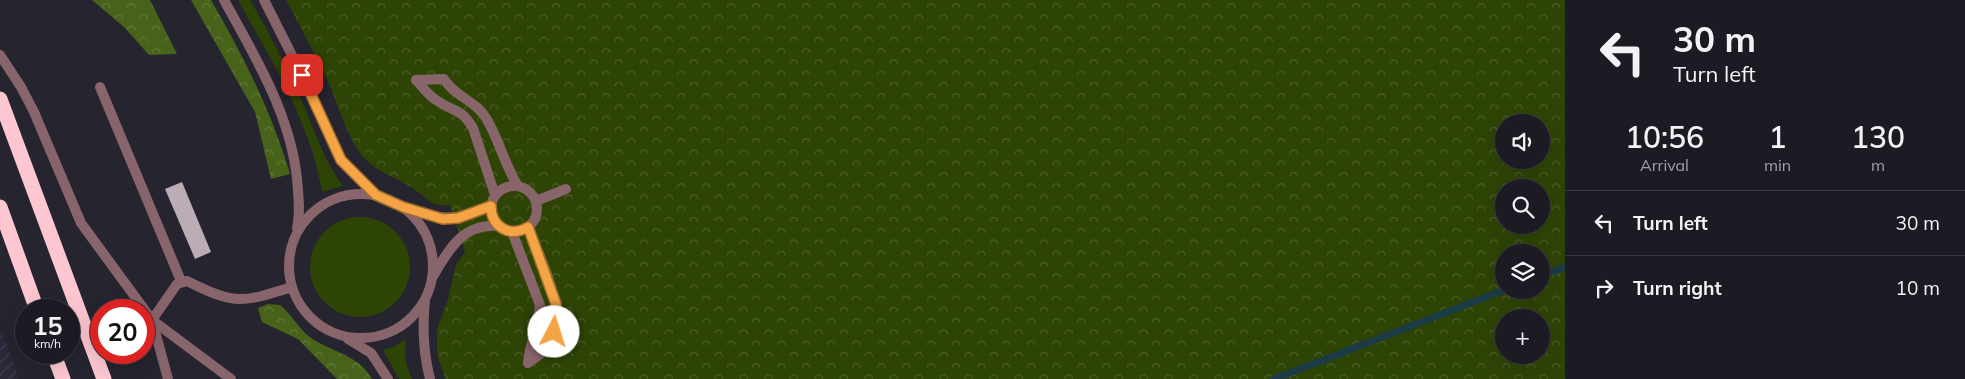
<!DOCTYPE html>
<style>
body{margin:0;font-family:Mulish,sans-serif;background:#292830;color:#f1f3f6;height:100vh;display:flex;flex-direction:column;font-size:19px;white-space:nowrap}
*{box-sizing:border-box;margin:0}
p{font-size:16px;color:#a0a1a6}
.icon{flex:none;width:28px;height:28px;fill:none;stroke:currentColor;stroke-width:2;stroke-linecap:round;stroke-linejoin:round}
.map{position:relative;flex:1;overflow:hidden}
.drawer{display:flex;flex-direction:column;background:#1c1b23;width:400px}
.drawer>*{flex:none}
.top-card{background:#1c1b23;color:#f1f3f6;overflow:hidden}
.buttons{position:absolute;left:1495px;top:114px;display:grid;gap:10px}
.buttons a{display:grid;place-items:center;width:55px;height:55px;border-radius:50%;background:#1c1b23;box-shadow:0 5px 20px #0002,0 0 0 1px #3a3941;font-size:25px}
.speed{position:absolute;left:15px;top:299px;display:flex;gap:10px;font-size:25px;font-weight:700;text-align:center}
.speed>*{display:grid;place-content:center;width:65px;height:65px;border-radius:50%;background:#1c1b23;box-shadow:0 5px 20px #0002,0 0 0 1px #3a3941;line-height:1}
.speed small{font-size:12px;font-weight:400}
.speed .limit{border:8px solid #d22;background:#fff;color:#111}
.pin{position:absolute;display:grid;place-items:center;width:42px;height:42px;color:#fff;margin:-21px;border-radius:10px;box-shadow:0 2px 8px #0006}
.me{position:absolute;width:55px;margin:-28px;rotate:5deg;stroke-linejoin:round;filter:drop-shadow(0 0 4px #0008)}
.turn{display:flex;align-items:center;gap:18px;height:105px;padding:0 25px;font-size:22px}
.turn .icon{width:65px;height:65px;stroke-width:2.5}
.turn b{display:block;font-size:35px;line-height:42px}
.eta{display:flex;justify-content:space-evenly;align-items:center;height:85px;text-align:center}
.eta b{font-size:30px;font-weight:600;line-height:35px}
ul{padding:0;list-style:none}
li{display:flex;align-items:center;gap:15px;height:65px;padding:0 25px;border-top:1px solid #3a3941}
li div{flex:1}
li b{display:block;font-size:19px}
li em{font-style:normal}
main{display:flex;flex:1;min-height:0}
.map>svg:first-child{display:block}
</style>
<main>
<div class="map">
<svg width="1565" height="379" viewBox="0 0 1565 379">
<defs>
<pattern id="industrial-furrows" width="10" height="10" patternUnits="userSpaceOnUse" patternTransform="scale(1.25)"><rect width="10" height="10" fill="#2a2739"/><path d="M-1 1l2-2M0 10L10 0M9 11l2-2" fill="none" stroke="#3f3c4c"/></pattern>
<pattern id="forest-crowns" width="20" height="18" patternUnits="userSpaceOnUse" patternTransform="scale(1.25)"><rect width="20" height="18" fill="#47631a"/><path d="M2 6a3 3 0 1 1 6 0M12 15a3 3 0 1 1 6 0" fill="none" stroke="#62793c"/></pattern>
<pattern id="park-crowns" width="20" height="18" patternUnits="userSpaceOnUse" patternTransform="scale(1.25)"><rect width="20" height="18" fill="#2e4405"/><path d="M2 6a3 3 0 1 1 6 0M12 15a3 3 0 1 1 6 0" fill="none" stroke="#4c5f2a"/></pattern>
</defs>
<rect width="100%" height="100%" fill="#25242f"/>
<path fill="url(#industrial-furrows)" d="M0,326L19,379H0Z"/>
<g fill="#2e4405">
<path d="M238,0H250C269,32 286,66 301,99C314,129 323,159 343,186L322,192C311,123 271,60 238,0Z"/>
<circle cx="360" cy="267" r="50"/>
<path d="M405,339L406,363L412,379H399L383,350L396,346Z"/>
</g>
<g fill="url(#forest-crowns)">
<path d="M92,0H150L177,54L149,55L125,28Z"/>
<path d="M191,0H211C243,55 272,113 290,174L271,179L255,112Z"/>
<path d="M268,304L280,305C290,313 297,325 306,334C327,352 357,352 372,379H337L298,339L262,322L258,308Z"/>
</g>
<path fill="url(#park-crowns)" fill-rule="evenodd" d="M286,0H1565V379H445L437,354V328L447,303L456,265L465,252L450,205C430,207 427,197 411,187C396,177 379,173 366,160C348,141 341,112 331,88C317,58 302,29 286,0ZM1504,122H1541V160H1504ZM1504,188H1541V225H1504ZM1504,252H1541V290H1504ZM1504,318H1541V355H1504Z"/>
<g fill="none" stroke-linecap="round" stroke-linejoin="round">
<g stroke="#1b3c46" stroke-width="7">
<path d="M1541,276L1565,267"/>
<path d="M1274,379L1504,290"/>
</g>
</g>
<path fill="#bbacb5" d="M182,182L211,252L195,259L165,189Z"/>
<g fill="none" stroke-linecap="round" stroke-linejoin="round">
<g stroke="#88646b" stroke-width="10">
<path d="M0,55L21,87L34,112L81,223L152,320L168,379"/>
<path d="M416,80L444,79C454,96 476,101 486,118C499,139 504,164 518,186"/>
<path d="M416,80C422,86 428,95 436,100C454,113 459,106 473,128L495,195"/>
<path d="M100,87L181,281"/>
<circle cx="514" cy="209" r="23"/>
<path d="M536,201L566,189"/>
<path d="M403,207C444,220 451,223 491,205"/>
<path d="M512,232L540,305C538,325 530,343 528,363"/>
<path d="M432,278C448,251 462,223 498,226"/>
<path d="M528,363C534,358 545,352 549,346C570,313 540,259 528,227"/>
<path d="M231,379L152,320L177,284L187,281C235,305 241,303 292,287"/>
</g>
<g stroke="#88646b" stroke-width="10">
<path d="M224,0C257,60 294,120 298,190C299,203 300,215 297,228"/>
<path d="M264,0L310,91L341,160L376,195"/>
<circle cx="361" cy="266" r="72"/>
<path d="M425,301C422,329 423,352 430,379"/>
<path d="M348,339L371,353L388,379"/>
</g>
<g stroke="#fdc7d1" stroke-width="15">
<path d="M0,99L104,379"/>
<path d="M0,207L37,310"/>
<path d="M53,352L63,379"/>
</g>
</g>
<g fill="none" stroke-linecap="round" stroke-linejoin="round">
<defs>
<path id="route" d="M302,75L341,160L376,195L403,207L443,219L458,218L491,206C491,227 510,238 528,227L556,304L554,332"/>
</defs>
<use href="#route" stroke="#9f6b2c" stroke-width="12"/>
<use href="#route" stroke="#f4a444" stroke-width="9"/>
</g>
</svg>
<div class="buttons">
<a><svg class="icon" aria-label="sound" viewBox="0 0 24 24"><path d="M4 9h4l5-4v14l-5-4H4zM17 9q2 3 0 6"/></svg></a>
<a><svg class="icon" aria-label="search" viewBox="0 0 24 24"><circle cx="10" cy="10" r="6"/><path d="M15 15l6 6"/></svg></a>
<a><svg class="icon" aria-label="layers" viewBox="0 0 24 24"><path d="M12 4l9 5-9 5-9-5zM3 14l9 5 9-5"/></svg></a>
<a>+</a>
</div>
<div class="speed"><div>15<small>km/h</small></div><div class="limit">20</div></div>
<div class="pin" style="left:302px;top:75px;background:#d93025"><svg class="icon" aria-label="arrive" viewBox="0 0 24 24"><path d="M6 21V4h12l-3 4 3 4H6"/></svg></div>
<svg class="me" style="left:554px;top:332px" viewBox="-20 -20 40 40"><circle r="19" fill="#fff"/><path d="M0-13L10 11 0 6-10 11z" fill="#f4a444"/></svg>
</div>
<section class="drawer">
<div class="top-card">
<div class="turn"><svg class="icon" aria-label="left" viewBox="0 0 24 24"><path d="M17 20v-9H6M10 6l-5 5 5 5"/></svg><div><b>30 m</b>Turn left</div></div>
</div>
<div class="eta">
<div><b>10:56</b><p>Arrival</p></div>
<div><b>1</b><p>min</p></div>
<div><b>130</b><p>m</p></div>
</div>
<ul>
<li><svg class="icon" aria-label="left" viewBox="0 0 24 24"><path d="M17 20v-9H6M10 6l-5 5 5 5"/></svg><div><b>Turn left</b></div><em>30 m</em></li>
<li><svg class="icon" aria-label="right" viewBox="0 0 24 24"><path d="M7 20v-9h11M14 6l5 5-5 5"/></svg><div><b>Turn right</b></div><em>10 m</em></li>
</ul>
</section>
</main>
